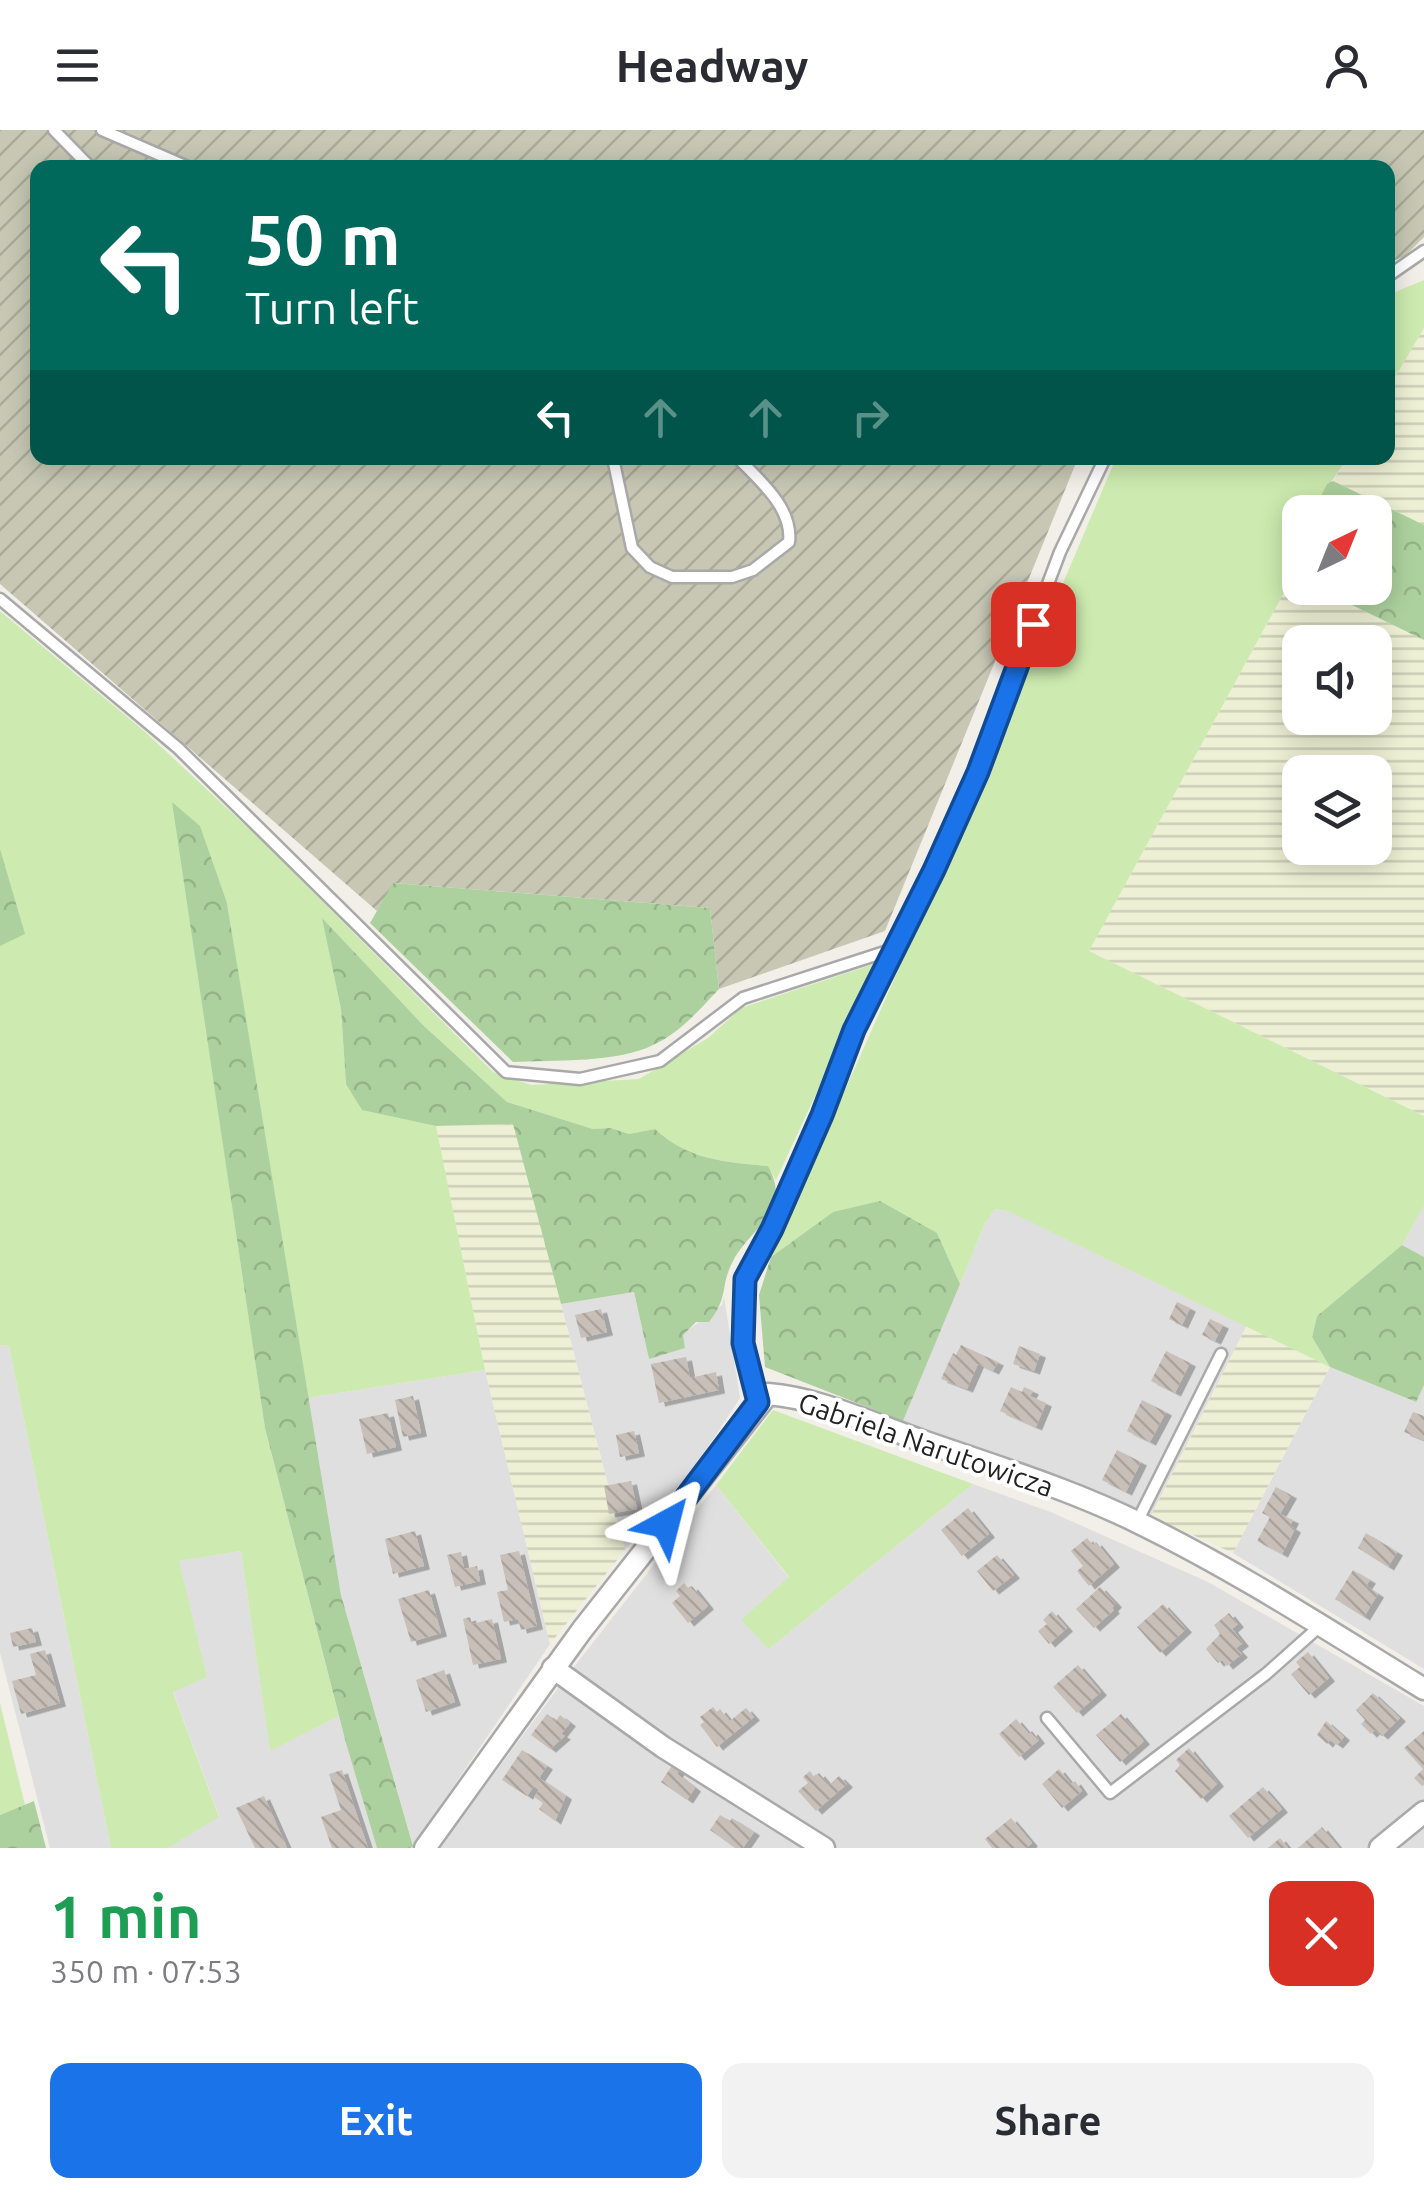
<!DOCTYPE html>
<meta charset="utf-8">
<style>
body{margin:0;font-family:Ubuntu,sans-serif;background:#f2f2f3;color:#2b2b33;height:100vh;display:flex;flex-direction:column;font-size:38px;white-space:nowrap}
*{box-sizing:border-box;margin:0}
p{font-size:32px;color:#7c7c81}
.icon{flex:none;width:55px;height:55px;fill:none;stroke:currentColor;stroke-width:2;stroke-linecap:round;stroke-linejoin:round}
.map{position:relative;height:1718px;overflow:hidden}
.details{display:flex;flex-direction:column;background:#fff;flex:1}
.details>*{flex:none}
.top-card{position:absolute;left:30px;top:30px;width:1365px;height:305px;border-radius:20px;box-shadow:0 5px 25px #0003;background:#00695c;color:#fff;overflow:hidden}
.needle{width:65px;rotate:43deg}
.fabs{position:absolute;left:1282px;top:365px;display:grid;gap:20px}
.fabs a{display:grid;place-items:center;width:110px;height:110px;border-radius:20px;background:#fff;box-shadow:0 5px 25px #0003;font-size:50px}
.pin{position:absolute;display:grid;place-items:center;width:85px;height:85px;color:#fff;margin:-42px;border-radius:20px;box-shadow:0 5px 15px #0006}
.me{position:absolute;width:110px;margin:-55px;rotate:38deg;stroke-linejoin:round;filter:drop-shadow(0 0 8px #0008)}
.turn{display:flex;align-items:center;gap:35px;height:210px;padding:0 50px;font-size:45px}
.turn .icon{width:130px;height:130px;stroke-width:2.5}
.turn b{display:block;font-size:70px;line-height:85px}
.lanes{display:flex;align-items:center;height:95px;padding:0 50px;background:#0003;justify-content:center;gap:50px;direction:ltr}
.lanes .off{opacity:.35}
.round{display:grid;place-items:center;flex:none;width:105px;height:105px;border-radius:20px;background:#f2f2f3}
.summary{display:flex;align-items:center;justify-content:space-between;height:170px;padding:0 50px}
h1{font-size:60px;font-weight:700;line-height:75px;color:#1e9e55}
.button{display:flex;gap:20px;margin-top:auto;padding:20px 50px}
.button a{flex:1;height:115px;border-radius:20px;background:#1a73e8;color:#fff;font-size:40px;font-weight:700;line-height:115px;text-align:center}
.button a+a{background:#f2f2f3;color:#2b2b33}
header{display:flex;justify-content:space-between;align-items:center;height:130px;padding:0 50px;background:#fff;font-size:45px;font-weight:700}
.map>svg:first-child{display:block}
</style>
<header><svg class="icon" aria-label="menu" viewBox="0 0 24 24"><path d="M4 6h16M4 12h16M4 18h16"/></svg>Headway<svg class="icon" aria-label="person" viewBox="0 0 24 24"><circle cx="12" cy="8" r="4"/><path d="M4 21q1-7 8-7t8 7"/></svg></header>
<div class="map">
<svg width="1424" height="1718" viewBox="0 0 1424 1718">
<defs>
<pattern id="construction-furrows" width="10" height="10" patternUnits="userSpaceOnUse" patternTransform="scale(2.5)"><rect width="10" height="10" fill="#c7c7b4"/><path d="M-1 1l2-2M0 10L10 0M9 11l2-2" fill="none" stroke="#abab9a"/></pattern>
<pattern id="farmland-rules" width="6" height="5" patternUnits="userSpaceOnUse" patternTransform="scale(2.5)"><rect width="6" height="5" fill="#eef0d5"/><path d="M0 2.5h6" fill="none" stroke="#ccceb7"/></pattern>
<pattern id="forest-crowns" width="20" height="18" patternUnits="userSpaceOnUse" patternTransform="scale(2.5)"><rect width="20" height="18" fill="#add19e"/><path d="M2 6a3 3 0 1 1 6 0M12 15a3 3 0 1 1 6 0" fill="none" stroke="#95b388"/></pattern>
<pattern id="building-back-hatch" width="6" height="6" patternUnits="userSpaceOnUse" patternTransform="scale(2.5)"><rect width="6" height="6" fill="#c7bfb8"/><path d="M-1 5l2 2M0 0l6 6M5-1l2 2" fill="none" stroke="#aba49e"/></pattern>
<filter id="shadow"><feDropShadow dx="6" dy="3.5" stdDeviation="0" flood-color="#0004"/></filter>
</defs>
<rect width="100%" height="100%" fill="#f2efe9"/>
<g fill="#e0dfdf">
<path d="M1424,1076V1127L1402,1115Z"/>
<path d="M995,1079L1010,1082L1247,1195L1151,1386L903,1291L988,1086Z"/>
<path d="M634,1162L649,1229L722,1175L724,1167L740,1268L696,1335L625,1420L561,1174Z"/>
<path d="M0,1215L9,1216L111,1718H50L0,1523Z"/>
<path d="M1330,1237L1415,1272L1422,1254L1424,1255V1539L1233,1423Z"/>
<path d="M485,1240L550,1514L413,1716L410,1718L413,1715L341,1465L307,1268Z"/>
<path d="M973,1354L1053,1383L1208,1452L1424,1576V1718H439L570,1542L716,1355L789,1448L769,1519Z"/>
<path d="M241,1421L270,1620L339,1586L377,1718H168L219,1686L173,1561L207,1547L178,1431Z"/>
</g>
<path fill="url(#construction-furrows)" d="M0,0H1424V107L1405,126L1388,133V38H38V328H1078L885,801L719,859L710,778L394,753L377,781L0,454Z"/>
<g fill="url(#farmland-rules)" fill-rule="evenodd">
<path d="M1424,198V395L1333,351L1347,328H1388V259Z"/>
<path d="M1293,446L1300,449V458H1317L1424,510V986L1089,821ZM1300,512H1375V588H1300ZM1300,642H1375V718H1300Z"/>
<path d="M514,994L625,1420L550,1514L485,1240L436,996Z"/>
<path d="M1247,1195L1330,1237L1233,1423L1151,1386Z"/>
</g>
<g fill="#cdebb0">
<path d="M1424,150V198L1388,259V165Z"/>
<path d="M1116,328H1347C1335,347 1323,362 1313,382H1300V418L1293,446L1089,821L1424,986V1076L1402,1115L1317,1186L1312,1207L1330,1237L1010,1082L995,1079L985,1093L960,1154L937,1103L833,1082L771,1127L913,807Z"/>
<path d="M0,481L143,600L258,707L493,942L531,955L639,949L708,908L741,878L877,833L776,1050L768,1036C725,1032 688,1030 655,999L629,1004L610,998L593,999L507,972L423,895L323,790L341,879L346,954L389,984L436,996L485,1240L307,1268L227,773L173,673L265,1298L339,1586L270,1621L241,1421L179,1431L207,1547L173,1562L219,1687L168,1718H111L9,1216L0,1215Z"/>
<path d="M773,1280L973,1354L769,1519L741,1490L789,1447L716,1355Z"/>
<path d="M0,1573L25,1675L0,1685Z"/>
</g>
<g fill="url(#forest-crowns)">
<path d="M1333,351L1424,395V510L1317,458H1375V382H1313L1327,354Z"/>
<path d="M172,672L200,696L227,773L341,1465L413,1716L410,1718H377L346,1613L265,1298Z"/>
<path d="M0,719L25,804L0,816Z"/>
<path d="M393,753L710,778L719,859C699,880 680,903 653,915C618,933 553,930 513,932L370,793Z"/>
<path d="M322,788L423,895L507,972L593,999L610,998L629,1004L655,999C688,1030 725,1032 768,1036C794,1082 748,1099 732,1133C720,1157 729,1167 709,1192H696L683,1205L685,1218L649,1229L634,1162L561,1174L513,994L436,996L362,980L346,954L341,879Z"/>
<path d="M880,1071L937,1103L960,1154L903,1291L765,1237L759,1165L771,1127L833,1082Z"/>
<path d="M1402,1115L1424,1127V1255L1416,1272L1330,1237L1312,1207L1317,1186Z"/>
<path d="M34,1671L46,1718H0V1685Z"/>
</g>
<g fill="url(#building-back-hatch)" filter="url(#shadow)">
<path d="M1177,1172L1190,1178L1182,1195L1169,1189Z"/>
<path d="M601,1179L607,1202L581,1208L575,1185Z"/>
<path d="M1210,1189L1223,1195L1215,1211L1202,1205Z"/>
<path d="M961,1215L998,1232L993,1241L978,1234L967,1259L941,1249L953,1223L956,1225Z"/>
<path d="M1019,1216L1040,1224L1034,1241L1013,1234Z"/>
<path d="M1166,1221L1190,1233L1175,1263L1151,1251Z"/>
<path d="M686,1227L690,1248L716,1242L719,1260L659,1273L651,1234Z"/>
<path d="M1011,1257L1022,1262L1024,1257L1033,1261L1030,1266L1046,1273L1036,1297L1000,1281Z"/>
<path d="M413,1266L421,1303L403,1307L395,1270Z"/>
<path d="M1142,1270L1166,1282L1150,1312L1127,1301Z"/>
<path d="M1413,1282L1424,1286V1310L1404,1302Z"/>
<path d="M388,1283L396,1317L367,1324L359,1289Z"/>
<path d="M634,1301L639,1323L620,1327L616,1305Z"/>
<path d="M1117,1320L1141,1332L1126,1362L1102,1350Z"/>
<path d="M631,1351L637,1379L609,1384L604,1356Z"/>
<path d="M1276,1357L1291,1365L1280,1384L1293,1390L1290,1396L1295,1399L1282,1424L1257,1411L1270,1387L1262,1383Z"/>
<path d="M968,1378L989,1404L962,1426L941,1400Z"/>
<path d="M415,1401L424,1436L393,1444L385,1409Z"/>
<path d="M1366,1403L1397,1422L1388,1437L1358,1418Z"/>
<path d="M1087,1408L1093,1415L1096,1412L1114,1434L1089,1456L1077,1441L1083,1436L1071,1421Z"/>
<path d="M519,1421L537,1496L521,1500L518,1489L504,1492L497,1462L508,1460L500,1425Z"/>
<path d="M461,1422L464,1439L477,1436L480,1451L455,1457L447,1425Z"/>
<path d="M997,1425L1014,1445L993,1461L977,1441Z"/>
<path d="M1353,1440L1370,1450L1366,1456L1378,1464L1364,1487L1335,1469Z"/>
<path d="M684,1453L689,1459L692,1456L708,1476L688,1493L672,1473L680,1466L676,1461Z"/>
<path d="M1100,1457L1116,1474L1112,1478L1114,1480L1094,1498L1076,1479Z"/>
<path d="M429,1460L441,1503L411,1512L398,1469Z"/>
<path d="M1163,1474L1186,1499L1160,1523L1137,1497Z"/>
<path d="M1052,1481L1067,1498L1049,1514L1038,1501L1047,1494L1043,1490Z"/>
<path d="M1229,1483L1238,1494L1232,1499L1243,1513L1236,1518L1242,1524L1227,1536L1222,1530L1218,1533L1206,1519L1220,1504L1214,1495Z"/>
<path d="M470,1487L472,1494L492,1489L501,1529L473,1535L463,1489Z"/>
<path d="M32,1498L36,1512L13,1517L10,1503Z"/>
<path d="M45,1520L60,1573L21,1584L12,1551L36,1545L30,1524Z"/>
<path d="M1308,1522L1329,1548L1309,1565L1291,1544L1300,1537L1296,1532Z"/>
<path d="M1078,1535L1101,1562L1077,1583L1053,1557Z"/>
<path d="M444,1540L455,1572L426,1582L416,1550Z"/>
<path d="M1373,1563L1400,1588L1382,1606L1375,1600L1371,1604L1361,1594L1365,1590L1356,1580Z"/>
<path d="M713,1577L717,1582L720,1579L730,1591L746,1578L754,1587L717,1617L700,1595L704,1592L700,1587Z"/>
<path d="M547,1584L556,1591L560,1585L570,1593L561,1604L565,1606L550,1619L531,1605Z"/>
<path d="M1121,1584L1144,1611L1120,1632L1096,1605Z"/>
<path d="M1016,1589L1029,1604L1032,1601L1039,1610L1019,1627L999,1604Z"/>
<path d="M1326,1591L1344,1607L1337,1615L1330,1610L1327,1614L1317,1605Z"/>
<path d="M1424,1601V1654L1422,1656L1414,1648L1423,1639L1404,1618Z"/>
<path d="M1189,1618L1218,1653L1201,1669L1175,1641L1180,1635L1176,1630Z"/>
<path d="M522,1620L547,1636L539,1648L566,1666L555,1691L539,1679L543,1673L534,1667L539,1660L534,1656L527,1666L502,1650Z"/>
<path d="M673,1634L680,1639L677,1644L695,1658L687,1670L661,1652Z"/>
<path d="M1059,1639L1071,1654L1075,1651L1082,1661L1062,1678L1042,1654Z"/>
<path d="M342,1640L368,1718H332L321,1687L341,1680L329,1644Z"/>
<path d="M810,1641L814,1647L819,1643L829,1655L839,1646L847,1654L816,1681L798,1661L808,1653L803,1647Z"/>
<path d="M1263,1657L1282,1679L1248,1708L1229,1686Z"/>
<path d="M264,1666L287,1718H255L236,1678Z"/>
<path d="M720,1685L730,1691L732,1688L754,1702L743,1718H735L710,1700Z"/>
<path d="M1011,1688L1032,1713L1026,1718H992L985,1709Z"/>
<path d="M1322,1697L1339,1718H1298Z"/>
<path d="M1280,1708L1288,1718H1268Z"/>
</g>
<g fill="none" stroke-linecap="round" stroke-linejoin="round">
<defs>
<g id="lane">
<path d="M54,0L91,38"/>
<path d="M102,0L190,38"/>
<path d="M1388,146L1424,121"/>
<path d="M613,328L632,418L650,437L672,447H732L753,440L789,412C793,378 760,351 738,328"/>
<path d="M0,469L178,618L506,942L580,949L660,931L743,868L894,819"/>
<path d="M758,1272L743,1213L745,1149L772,1099L822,985L854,900L933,740L977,642L1060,422L1105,328"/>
<path d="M1137,1392L1221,1224"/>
<path d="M1047,1588L1110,1663L1266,1544L1320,1496"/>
</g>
<g id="street">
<path d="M553,1538L663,1617L824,1718"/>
<path d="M425,1718L582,1500L768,1264C819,1268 871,1293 920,1310C994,1336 1071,1359 1141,1394C1239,1442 1331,1502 1424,1559"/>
<path d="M1380,1718L1424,1682"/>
</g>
</defs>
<use href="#lane" stroke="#a9a9a9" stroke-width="15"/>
<use href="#street" stroke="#a9a9a9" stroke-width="25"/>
<use href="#lane" stroke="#fff" stroke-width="10"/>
<use href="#street" stroke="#fff" stroke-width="20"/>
</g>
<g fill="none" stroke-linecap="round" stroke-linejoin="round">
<defs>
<path id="route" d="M666,1394L758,1272L743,1213L745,1149L772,1099L822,985L854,900L934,740L978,642L1033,494"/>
</defs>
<use href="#route" stroke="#114b97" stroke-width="25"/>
<use href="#route" stroke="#1a73e8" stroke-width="18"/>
</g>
<g text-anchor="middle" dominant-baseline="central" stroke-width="8" stroke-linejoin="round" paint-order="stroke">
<g font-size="28" fill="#222" stroke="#fff">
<text transform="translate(926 1314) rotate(19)">Gabriela Narutowicza</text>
</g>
</g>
</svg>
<div class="fabs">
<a><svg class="needle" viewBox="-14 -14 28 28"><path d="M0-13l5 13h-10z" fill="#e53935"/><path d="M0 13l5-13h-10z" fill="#7c7c81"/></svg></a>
<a><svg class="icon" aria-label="sound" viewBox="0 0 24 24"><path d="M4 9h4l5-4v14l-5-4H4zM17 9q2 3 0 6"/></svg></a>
<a><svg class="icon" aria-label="layers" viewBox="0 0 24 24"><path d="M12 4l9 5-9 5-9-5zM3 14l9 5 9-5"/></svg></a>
</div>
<div class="pin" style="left:1033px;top:494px;background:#d93025"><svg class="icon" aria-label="arrive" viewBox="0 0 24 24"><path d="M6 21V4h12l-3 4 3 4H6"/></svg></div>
<svg class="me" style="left:666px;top:1394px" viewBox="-20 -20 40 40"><path d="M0-17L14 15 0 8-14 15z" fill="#1a73e8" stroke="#fff" stroke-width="4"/></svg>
<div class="top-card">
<div class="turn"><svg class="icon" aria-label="left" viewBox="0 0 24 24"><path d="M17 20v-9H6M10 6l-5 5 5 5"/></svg><div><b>50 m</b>Turn left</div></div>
<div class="lanes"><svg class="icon" aria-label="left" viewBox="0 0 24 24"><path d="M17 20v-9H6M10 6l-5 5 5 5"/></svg><svg class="icon off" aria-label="ahead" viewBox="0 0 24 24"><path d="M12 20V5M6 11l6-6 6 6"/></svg><svg class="icon off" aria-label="ahead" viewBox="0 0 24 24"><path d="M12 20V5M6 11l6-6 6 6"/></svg><svg class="icon off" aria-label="right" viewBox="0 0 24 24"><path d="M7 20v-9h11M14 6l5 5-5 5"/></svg></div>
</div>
</div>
<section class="details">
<div class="summary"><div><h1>1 min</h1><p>350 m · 07:53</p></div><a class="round" style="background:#d93025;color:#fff"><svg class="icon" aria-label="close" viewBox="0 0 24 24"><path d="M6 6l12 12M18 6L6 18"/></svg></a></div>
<div class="button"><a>Exit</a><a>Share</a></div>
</section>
